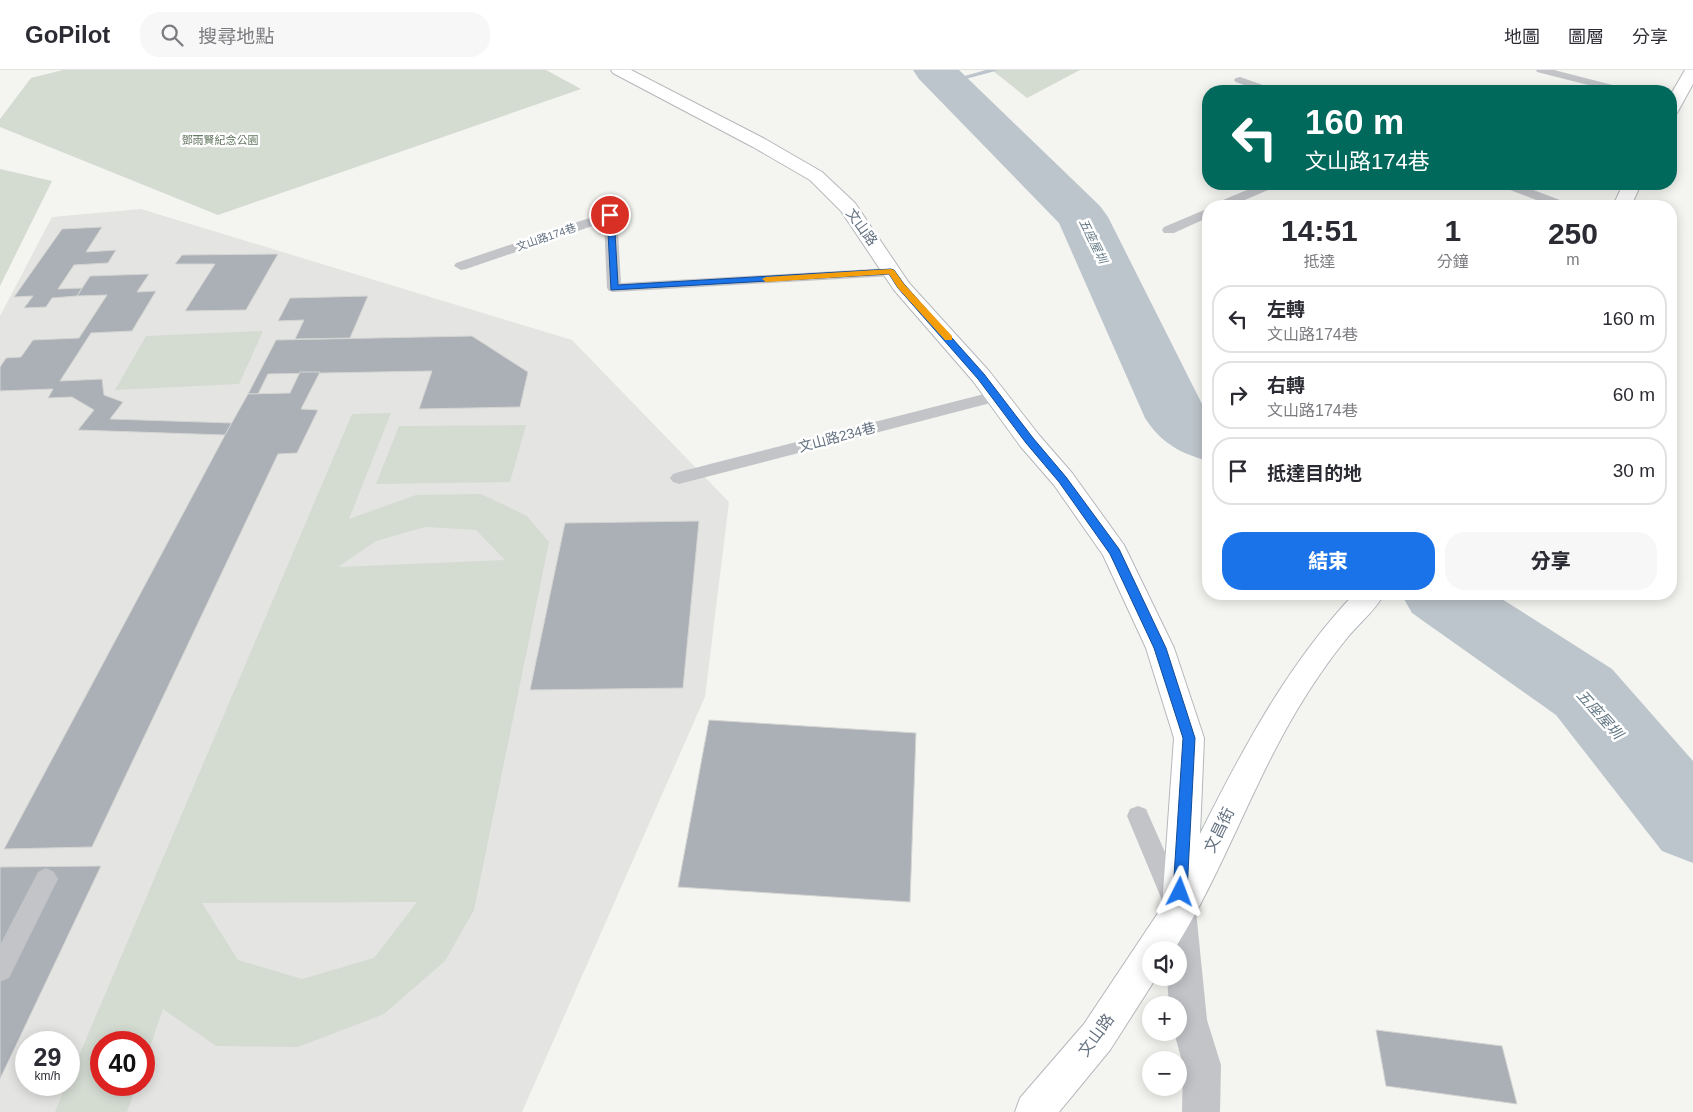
<!DOCTYPE html>
<html lang="zh-TW">
<meta charset="utf-8">
<style>
body{margin:0;font-family:Arial,"Noto Sans TC",sans-serif;background:#f7f7f7;color:#2b2b33;height:100vh;display:flex;flex-direction:column;font-size:19px;white-space:nowrap}
*{box-sizing:border-box;margin:0}
p{font-size:16px;color:#7c7c81}
.icon{flex:none;width:28px;height:28px;fill:none;stroke:currentColor;stroke-width:2;stroke-linecap:round;stroke-linejoin:round}
.map{position:relative;flex:1;overflow:hidden}
.drawer{position:absolute;left:1202px;top:130px;width:475px;height:400px;display:flex;flex-direction:column;background:#fff;border-radius:20px;box-shadow:0 2px 12px #0003}
.drawer>*{flex:none}
.top-card{position:absolute;left:1202px;top:15px;width:475px;height:105px;border-radius:20px;box-shadow:0 2px 12px #0003;background:#00695c;color:#fff;overflow:hidden}
.controls{position:absolute;left:1142px;top:871px;display:grid;gap:10px}
.controls a{display:grid;place-items:center;width:45px;height:45px;border-radius:50%;background:#fff;box-shadow:0 2px 12px #0003;font-size:25px}
.speed{position:absolute;left:15px;top:961px;display:flex;gap:10px;font-size:25px;font-weight:700;text-align:center}
.speed>*{display:grid;place-content:center;width:65px;height:65px;border-radius:50%;background:#fff;box-shadow:0 2px 12px #0003;line-height:1}
.speed small{font-size:12px;font-weight:400}
.speed .limit{border:8px solid #d22;background:#fff;color:#111}
.pin{position:absolute;display:grid;place-items:center;width:42px;height:42px;color:#fff;margin:-21px;border:2px solid #fff;border-radius:50%;box-shadow:0 1px 5px #0007}
.me{position:absolute;width:55px;margin:-28px;rotate:3deg;stroke-linejoin:round;filter:drop-shadow(0 0 4px #0008)}
.turn{display:flex;align-items:center;gap:18px;height:105px;padding:0 20px;font-size:22px}
.turn .icon{width:65px;height:65px;stroke-width:2.5}
.turn b{display:block;font-size:35px;line-height:42px}
.eta{display:flex;justify-content:space-evenly;align-items:center;height:85px;text-align:center}
.eta b{font-size:30px;font-weight:800;line-height:35px}
.action{display:flex;gap:10px;margin-top:auto;padding:10px 20px}
.action a{flex:1;height:58px;border-radius:20px;background:#1a73e8;color:#fff;font-size:20px;font-weight:800;line-height:58px;text-align:center}
.action a+a{background:#f7f7f7;color:#2b2b33}
ul{padding:0;list-style:none}
li{display:flex;align-items:center;gap:15px;height:68px;margin:0 10px 8px;padding:0 10px;border:2px solid #e1e1e2;border-radius:20px}
li div{flex:1}
li b{display:block;font-size:19px}
li em{font-style:normal}
header{display:flex;align-items:center;gap:30px;box-sizing:border-box;height:70px;padding:0 25px;background:#fff;border-bottom:1px solid #e1e1e2}
header strong{font-size:24px}
nav{display:flex;gap:28px;margin-inline-start:auto;font-size:18px}
.search{width:350px;height:45px;background:#f7f7f7;display:flex;align-items:center;gap:12px;box-sizing:border-box;padding:0 18px;border-radius:20px;color:#7c7c81;font-size:19px}
.map>svg:first-child{display:block}
</style>
<header>
<strong>GoPilot</strong>
<div class="search"><svg class="icon" aria-label="search" viewBox="0 0 24 24"><circle cx="10" cy="10" r="6"/><path d="M15 15l6 6"/></svg>搜尋地點</div>
<nav><a>地圖</a><a>圖層</a><a>分享</a></nav>
</header>
<div class="map">
<svg width="1693" height="1042" viewBox="0 0 1693 1042">
<rect width="100%" height="100%" fill="#f4f4f0"/>
<path fill="#e4e5e3" fill-rule="evenodd" d="M141,139L572,270L729,432L705,627L522,1042H0V246L52,147ZM26,972H69V1015H26ZM101,972H144V1015H101Z"/>
<g fill="#d4dbd1" fill-rule="evenodd">
<path d="M63,0H546L581,19L218,145L0,57V49L31,8Z"/>
<path d="M992,0H1080L1027,28Z"/>
<path d="M0,99L52,111L0,216Z"/>
<path d="M263,261L239,314L115,320L146,266Z"/>
<path d="M391,343L349,449L416,425L481,424L527,446L549,472L474,840L445,891L384,944L298,977L216,976L163,939L144,994V972H101V1015H137L127,1042H55L66,1015H69V1009L352,344ZM425,457L476,460L505,490L338,497L376,471ZM417,832L374,888L302,909L238,890L202,833Z"/>
<path d="M526,355L510,412L376,414L399,356Z"/>
</g>
<path fill="#bcc5cb" d="M1584,622L1693,713V744Z"/>
<g fill="none" stroke-linecap="round" stroke-linejoin="round">
<path fill="#bcc5cb" fill-rule="evenodd" d="M986,0H999L947,14L943,12Z"/>
<g fill="#bcc5cb" fill-rule="evenodd">
<path d="M913,0H959L1100,136L1108,147L1203,336L1209,340V391C1181,384 1161,373 1145,348L1059,153L919,9Z"/>
<path d="M1401,524H1494L1612,599L1693,691V793L1662,781L1556,645L1412,543Z"/>
</g>
</g>
<g fill="#aab0b6" stroke="#d5d5d3">
<path d="M102,157L86,182L116,180L108,193L74,195L58,219L82,218L77,226L52,228L46,237L24,238L33,226L14,227L62,159Z"/>
<path d="M278,184L246,240L185,241L215,194H175L182,185Z"/>
<path d="M149,204L137,222L156,221L132,261L91,263L60,311L102,309L104,325L123,332L110,349L232,353L225,365L78,360L94,340L72,327L48,328L53,319L0,321V297L6,288L21,287L33,270L79,268L107,225L77,226L90,206Z"/>
<path d="M368,226L350,268L295,269L304,250L278,251L290,228Z"/>
<path d="M472,266L528,302L520,337L419,339L432,301L268,304L258,324H248L276,270Z"/>
<path d="M300,302H320L301,339L318,340L297,383L278,384L92,777L4,779L225,365L248,324L290,323Z"/>
<path d="M699,451L683,618L530,620L565,453Z"/>
<path d="M709,650L916,663L910,832L678,817Z"/>
<path d="M101,796L0,1009V797Z"/>
<path d="M1376,960L1502,976L1517,1034L1386,1016Z"/>
</g>
<g fill="none" stroke-linecap="round" stroke-linejoin="round">
<defs>
<g id="secondary">
<path d="M611,0H631L765,69L822,102L855,133L909,213L989,301L1039,365L1072,403L1124,475L1174,578L1204,668L1200,764C1243,678 1288,594 1354,524H1384C1375,541 1359,553 1347,568C1329,590 1312,615 1297,640C1251,717 1222,804 1174,880H1151V908H1156L1110,980L1059,1042H1015L1020,1028L1084,954L1162,837L1174,668L1146,578L1103,485L1054,415L1021,377L973,311L894,220L841,141L810,110L753,77L613,3Z"/>
<path d="M1685,0H1693V14L1677,43L1671,44V24Z"/>
<path d="M1623,114H1641L1631,136H1613Z"/>
</g>
</defs>
<use href="#secondary" stroke="#b4b8bc" stroke-width="2"/>
<g fill="#c2c4c8" fill-rule="evenodd">
<path d="M1536,0H1554L1628,19L1630,21H1612L1537,2Z"/>
<path d="M1240,7L1274,19L1276,21H1260L1236,12L1234,10L1236,8Z"/>
<path d="M1261,114H1277L1275,117L1231,136H1215L1216,133Z"/>
<path d="M1500,114H1517L1568,133L1569,136H1552L1502,117Z"/>
<path d="M1209,138V147L1174,163H1164L1162,160L1164,157Z"/>
<path d="M610,141L617,145L621,213L891,198L898,202L891,206L614,222L609,221L607,218L604,152L466,199L461,200L454,196L456,193Z"/>
<path d="M996,321L1002,322L1004,326L1002,330L679,414L673,412L670,408L673,404L679,402Z"/>
<path d="M1138,736L1146,739L1149,746L1186,830L1182,838L1174,841L1166,838L1162,830L1127,746L1130,739Z"/>
<path d="M46,798L54,802L58,809L9,908L0,912V875L38,802Z"/>
</g>
<path fill="#c2c4c8" fill-rule="evenodd" d="M1179,825L1191,830L1196,841L1207,950L1221,995L1220,1042H1182L1183,995L1174,962H1179V935H1169L1167,908H1179V880H1165L1162,841L1167,830Z"/>
<use href="#secondary" fill="#fff" fill-rule="evenodd"/>
</g>
<path fill="#1a73e8" stroke="#114b97" d="M607,143L614,145L618,215L891,199L894,200L904,214L984,304L1033,368L1066,407L1119,479L1166,578L1195,668L1187,822L1185,826L1180,828L1175,826L1173,822L1183,668L1154,578L1110,484L1059,412L1026,373L978,309L898,218L889,204L611,220Z"/>
<path fill="#f59e0b" d="M891,199L894,200L904,214L952,266V270H945L898,218L889,204L766,212L762,209L766,207Z"/>
<g text-anchor="middle" dominant-baseline="central" stroke-width="5" stroke-linejoin="round" paint-order="stroke">
<g font-size="11" fill="#657862" stroke="#fff">
<text x="220" y="70">鄧雨賢紀念公園</text>
</g>
<g font-size="11" fill="#647180" stroke="#fff">
<text transform="translate(546 167) rotate(-19)">文山路174巷</text>
</g>
<g font-size="12" font-style="italic" fill="#647985" stroke="#fff">
<text transform="translate(1093 171) rotate(64)">五座屋圳</text>
</g>
<g font-size="14" fill="#647180" stroke="#fff">
<text transform="translate(862 157) rotate(54)">文山路</text>
<text transform="translate(837 367) rotate(-15)">文山路234巷</text>
</g>
<g font-size="15" font-style="italic" fill="#647985" stroke="#fff">
<text transform="translate(1600 644) rotate(48)">五座屋圳</text>
</g>
<g font-size="16" fill="#647180" stroke="#fff">
<text transform="translate(1219 760) rotate(-64)">文昌街</text>
<text transform="translate(1096 965) rotate(-54)">文山路</text>
</g>
</g>
</svg>
<div class="controls">
<a><svg class="icon" aria-label="sound" viewBox="0 0 24 24"><path d="M4 9h4l5-4v14l-5-4H4zM17 9q2 3 0 6"/></svg></a>
<a>+</a>
<a>−</a>
</div>
<div class="speed"><div>29<small>km/h</small></div><div class="limit">40</div></div>
<div class="pin" style="left:610px;top:145px;background:#d93025"><svg class="icon" aria-label="arrive" viewBox="0 0 24 24"><path d="M6 21V4h12l-3 4 3 4H6"/></svg></div>
<svg class="me" style="left:1180px;top:822px" viewBox="-20 -20 40 40"><path d="M0-17L14 15 0 8-14 15z" fill="#1a73e8" stroke="#fff" stroke-width="4"/></svg>
<div class="top-card">
<div class="turn"><svg class="icon" aria-label="left" viewBox="0 0 24 24"><path d="M17 20v-9H6M10 6l-5 5 5 5"/></svg><div><b>160 m</b>文山路174巷</div></div>
</div>
<section class="drawer">
<div class="eta">
<div><b>14:51</b><p>抵達</p></div>
<div><b>1</b><p>分鐘</p></div>
<div><b>250</b><p>m</p></div>
</div>
<ul>
<li><svg class="icon" aria-label="left" viewBox="0 0 24 24"><path d="M17 20v-9H6M10 6l-5 5 5 5"/></svg><div><b>左轉</b><p>文山路174巷</p></div><em>160 m</em></li>
<li><svg class="icon" aria-label="right" viewBox="0 0 24 24"><path d="M7 20v-9h11M14 6l5 5-5 5"/></svg><div><b>右轉</b><p>文山路174巷</p></div><em>60 m</em></li>
<li><svg class="icon" aria-label="arrive" viewBox="0 0 24 24"><path d="M6 21V4h12l-3 4 3 4H6"/></svg><div><b>抵達目的地</b></div><em>30 m</em></li>
</ul>
<div class="action"><a>結束</a><a>分享</a></div>
</section>
</div>
